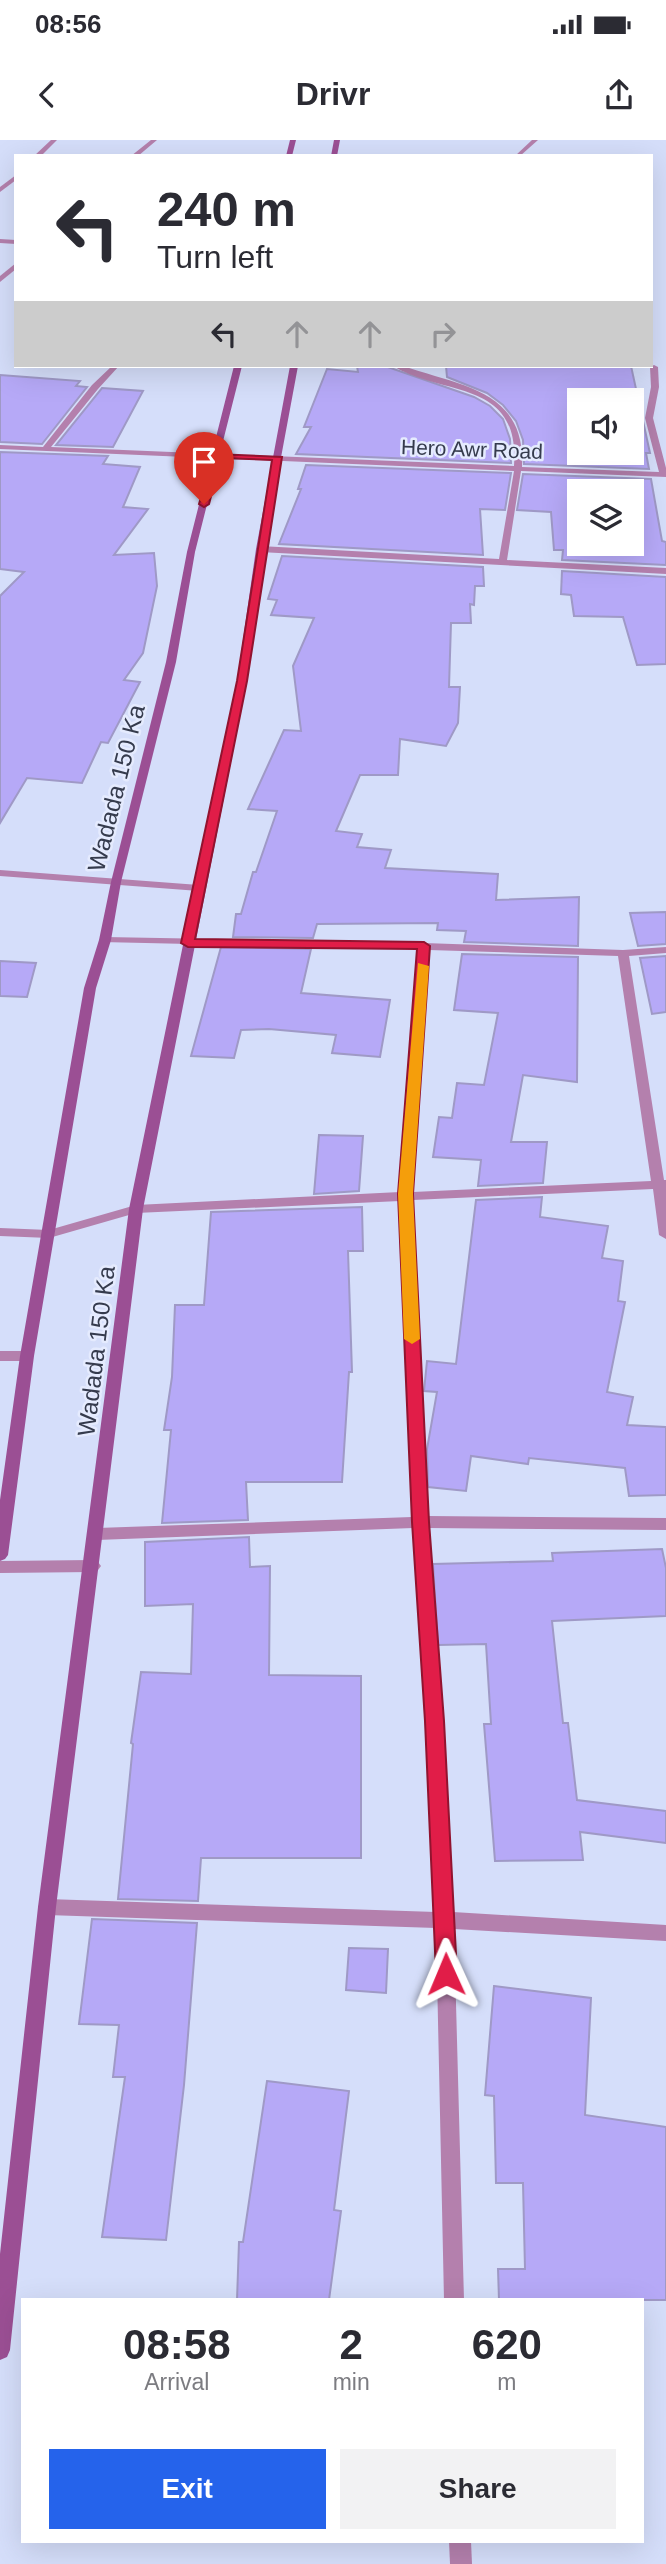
<!DOCTYPE html>
<style>
body{margin:0;font-family:Arial,sans-serif;background:#f2f2f3;color:#2b2b33;height:100vh;display:flex;flex-direction:column;font-size:26px;white-space:nowrap}
*{box-sizing:border-box;margin:0}
p{font-size:23px;color:#7c7c81}
.icon{flex:none;width:38px;height:38px;fill:none;stroke:currentColor;stroke-width:2;stroke-linecap:round;stroke-linejoin:round}
.map{position:relative;flex:1;overflow:hidden}
.details{position:absolute;left:21px;top:2158px;width:623px;height:245px;display:flex;flex-direction:column;background:#fff;border-radius:0px;box-shadow:0 7px 28px #0002}
.details>*{flex:none}
.hud{position:absolute;left:14px;top:14px;width:639px;height:214px;border-radius:0px;box-shadow:0 7px 28px #0002;background:#fff;color:#2b2b33;overflow:hidden}
.fabs{position:absolute;left:567px;top:248px;display:grid;gap:14px}
.fabs a{display:grid;place-items:center;width:77px;height:77px;border-radius:0px;background:#fff;box-shadow:0 7px 28px #0002;font-size:35px}
.pin{position:absolute;display:grid;place-items:center;width:60px;height:60px;color:#fff;margin:-72px -30px;border-radius:50% 50% 50% 0;rotate:-45deg;box-shadow:0 0 7px #0007}
.pin .icon{rotate:45deg}
.me{position:absolute;width:77px;margin:-38px;rotate:359deg;stroke-linejoin:round;filter:drop-shadow(0 0 5px #0008)}
.turn{display:flex;align-items:center;gap:24px;height:147px;padding:0 28px;font-size:32px}
.turn .icon{width:91px;height:91px;stroke-width:2.5}
.turn b{display:block;font-size:49px;line-height:60px}
.lanes{display:flex;align-items:center;height:66px;padding:0 28px;background:#0003;justify-content:center;gap:35px;direction:ltr}
.lanes .off{opacity:.35}
.eta{display:flex;justify-content:space-evenly;align-items:center;height:119px;text-align:center}
.eta b{font-size:42px;font-weight:600;line-height:49px}
.cta{display:flex;gap:14px;margin-top:auto;padding:14px 28px}
.cta a{flex:1;height:80px;border-radius:0px;background:#2563eb;color:#fff;font-size:28px;font-weight:600;line-height:80px;text-align:center}
.cta a+a{background:#f2f2f3;color:#2b2b33}
.status{display:flex;justify-content:space-between;align-items:center;height:49px;padding:0 35px;background:#fff;direction:ltr}
.status svg{height:19px;fill:currentColor}
header{display:flex;justify-content:space-between;align-items:center;height:91px;padding:0 28px;background:#fff;font-size:32px;font-weight:600}
.map>svg:first-child{display:block}
</style>
<div class="status"><b>08:56</b><svg viewBox="0 0 49 12"><path d="M0 12V9h3v3zM5 12V6h3v6zM10 12V3h3v9zM15 12V0h3v12zM26 1h20v11H26zM47 4h2v5h-2z"/></svg></div>
<header><svg class="icon" aria-label="back" viewBox="0 0 24 24"><path d="M15 5l-7 7 7 7"/></svg>Drivr<svg class="icon" aria-label="share" viewBox="0 0 24 24"><path d="M12 15V3M7 8l5-5 5 5M5 13v7h14v-7"/></svg></header>
<div class="map">
<svg width="666" height="2424" viewBox="0 0 666 2424">
<rect width="100%" height="100%" fill="#d5defa"/>
<g fill="#b6a9f7" stroke="#9f99c6" stroke-width="2" fill-rule="evenodd">
<path d="M357,226H385L474,257L490,266L503,279L510,299L511,323L296,314L311,287H304L327,229L358,232Z"/>
<path d="M446,226H631L650,313H646L649,329L524,324L523,300L516,281L503,265L487,253L447,237ZM579,261H632V313H579Z"/>
<path d="M0,235L80,241L76,246L87,247L42,304L0,302Z"/>
<path d="M102,248L143,251L113,307L56,305Z"/>
<path d="M0,312L108,316L103,324L140,327L123,367L148,369L114,415L154,413L157,446L143,513L124,540L140,542L108,603L101,602L82,643L27,638L0,683V456L24,432L0,429Z"/>
<path d="M306,325L511,333L505,370L480,369L483,415L279,404L301,349H298Z"/>
<path d="M523,334L651,339L662,401L666,402V425L562,420L563,410H554L551,372L517,370ZM579,352H632V404H579Z"/>
<path d="M282,416L483,427L484,446H475L474,465L470,464L471,483H451L449,547H460L458,583L446,606L400,599L398,635H360L336,691L362,694L357,707L391,710L385,728L498,734L496,760L579,757L578,806L464,802L466,791L437,790L438,783L317,784L313,798L233,797L236,774H241L253,732H256L277,671L248,669L284,590L301,591L293,526L314,478L271,475L277,460L268,459Z"/>
<path d="M562,431L666,437V524L637,525L623,477L574,476L571,455L561,454Z"/>
<path d="M666,772V804L638,806L630,773Z"/>
<path d="M221,807L311,809L301,853L390,860L380,917L332,913L336,895L269,889L241,890L234,918L191,916Z"/>
<path d="M462,814L578,817L577,942L523,935L511,1002H547L543,1043L478,1046L481,1020L433,1017L439,977L452,978L457,943L484,945L498,873L454,870Z"/>
<path d="M666,816V872L652,874L640,818Z"/>
<path d="M0,821L36,823L27,857L0,856Z"/>
<path d="M319,995L363,996L359,1051L314,1054Z"/>
<path d="M542,1057L540,1077L608,1086L602,1118L623,1121L618,1161L625,1162L607,1252L633,1257L627,1285L666,1287V1355L629,1356L625,1328L529,1318L528,1324L471,1316L466,1351L428,1347L427,1309L437,1252L424,1251L427,1221L456,1224L476,1060Z"/>
<path d="M362,1067L363,1111H348L352,1232H349L342,1342H246L248,1380L162,1383L171,1290H164L172,1237L175,1165H204L211,1072Z"/>
<path d="M249,1397L250,1427L270,1426L269,1535L361,1536V1718H201L198,1761L118,1759L133,1604L131,1603L141,1532L191,1534L193,1464L145,1466V1402Z"/>
<path d="M662,1409L666,1428V1476L552,1481L563,1583H568L577,1660L666,1671V1703L580,1692L583,1720L495,1721L484,1584H491L486,1504L438,1505L433,1424L553,1421L552,1413Z"/>
<path d="M92,1779L197,1783L184,1945L166,2100L102,2097L125,1937H113L119,1885L79,1884Z"/>
<path d="M349,1808L388,1809L386,1853L346,1850Z"/>
<path d="M494,1846L591,1858L585,1975L666,1987V2160H499L498,2129H525L523,2043H496L494,1956L485,1955Z"/>
<path d="M267,1941L349,1951L334,2070L341,2071L329,2160H237L239,2102H243Z"/>
</g>
<g fill="none" stroke-linecap="round" stroke-linejoin="round">
<g fill="#b480ad" fill-rule="evenodd">
<path d="M51,0H57L41,16H34Z"/>
<path d="M151,0H157L138,16H131Z"/>
<path d="M532,0H538L520,16H515Z"/>
<path d="M16,35V40L0,52V47Z"/>
<path d="M0,99L16,100V104L0,103Z"/>
<path d="M16,123V129L0,142V136Z"/>
<path d="M654,225L658,227L659,247L653,278L666,328V337L521,331L507,420L666,428V434L260,412L256,409L260,406L499,419L514,331L0,309V305L43,307L92,245L112,226H119L98,249L51,307L514,326C520,239 445,257 393,226H403C461,246 526,250 522,327L659,332L645,278L651,247L650,227Z"/>
<path d="M0,730L199,745L204,748L199,751L0,736Z"/>
<path d="M105,797L424,803L623,810L666,807V813L629,816L664,1040H666V1099L659,1095L653,1049L413,1060L427,1376L666,1378V1390L428,1388L453,1772L666,1785V1801L454,1789L464,2160H444L436,1788L47,1775L41,1773L38,1767L41,1761L47,1759L436,1772L413,1388L97,1400L92,1398L89,1394L92,1390L97,1388L412,1377L400,1061L136,1073L49,1098L0,1096V1088L49,1090L136,1065L400,1052L418,809L101,802L99,800ZM429,810L618,816L651,1041L413,1052Z"/>
<path d="M0,1211H27L34,1216L27,1221H0Z"/>
<path d="M93,1420L98,1422L101,1426L98,1430L93,1432L0,1433V1421Z"/>
<path d="M449,2401H471L472,2424H450Z"/>
</g>
<g fill="#9b4f94" fill-rule="evenodd">
<path d="M290,0H296L292,16H286Z"/>
<path d="M334,0H340L337,16H331Z"/>
<path d="M234,226H242L195,412L176,522L121,742L111,800L96,848L34,1216L8,1415L5,1419L0,1421V1360L20,1216L84,848L99,800L111,742L166,522L187,412Z"/>
<path d="M290,226H298L264,409L247,541L143,1069L56,1767L10,2210L7,2217L0,2220V2114L38,1767L129,1069L237,541L256,409Z"/>
</g>
</g>
<path fill="#e11d48" stroke="#92132f" stroke-width="2" d="M214,314L282,317L247,541L195,799L424,802L430,806L413,1054L429,1382L444,1581L457,1834L454,1841L446,1844L439,1841L436,1834L425,1581L412,1382L398,1054L417,809L188,807L181,803L237,541L272,320L221,318L209,364L204,367L199,364Z"/>
<path fill="#f59e0b" d="M418,823L429,826L413,1054L420,1199L412,1204L404,1199L398,1054Z"/>
<g text-anchor="middle" dominant-baseline="central" stroke-width="5" stroke-linejoin="round" paint-order="stroke">
<g font-size="21" fill="#353b4d" stroke="#e5ebfe">
<text transform="translate(472 309) rotate(2)">Hero Awr Road</text>
</g>
<g font-size="24" fill="#353b4d" stroke="#e5ebfe">
<text transform="translate(116 648) rotate(-76)">Wadada 150 Ka</text>
<text transform="translate(96 1211) rotate(-83)">Wadada 150 Ka</text>
</g>
</g>
</svg>
<div class="fabs">
<a><svg class="icon" aria-label="sound" viewBox="0 0 24 24"><path d="M4 9h4l5-4v14l-5-4H4zM17 9q2 3 0 6"/></svg></a>
<a><svg class="icon" aria-label="layers" viewBox="0 0 24 24"><path d="M12 4l9 5-9 5-9-5zM3 14l9 5 9-5"/></svg></a>
</div>
<div class="pin" style="left:204px;top:364px;background:#d93025"><svg class="icon" aria-label="arrive" viewBox="0 0 24 24"><path d="M6 21V4h12l-3 4 3 4H6"/></svg></div>
<svg class="me" style="left:446px;top:1834px" viewBox="-20 -20 40 40"><path d="M0-17L14 15 0 8-14 15z" fill="#e11d48" stroke="#fff" stroke-width="4"/></svg>
<div class="hud">
<div class="turn"><svg class="icon" aria-label="left" viewBox="0 0 24 24"><path d="M17 20v-9H6M10 6l-5 5 5 5"/></svg><div><b>240 m</b>Turn left</div></div>
<div class="lanes"><svg class="icon" aria-label="left" viewBox="0 0 24 24"><path d="M17 20v-9H6M10 6l-5 5 5 5"/></svg><svg class="icon off" aria-label="ahead" viewBox="0 0 24 24"><path d="M12 20V5M6 11l6-6 6 6"/></svg><svg class="icon off" aria-label="ahead" viewBox="0 0 24 24"><path d="M12 20V5M6 11l6-6 6 6"/></svg><svg class="icon off" aria-label="right" viewBox="0 0 24 24"><path d="M7 20v-9h11M14 6l5 5-5 5"/></svg></div>
</div>
<section class="details">
<div class="eta">
<div><b>08:58</b><p>Arrival</p></div>
<div><b>2</b><p>min</p></div>
<div><b>620</b><p>m</p></div>
</div>
<div class="cta"><a>Exit</a><a>Share</a></div>
</section>
</div>
